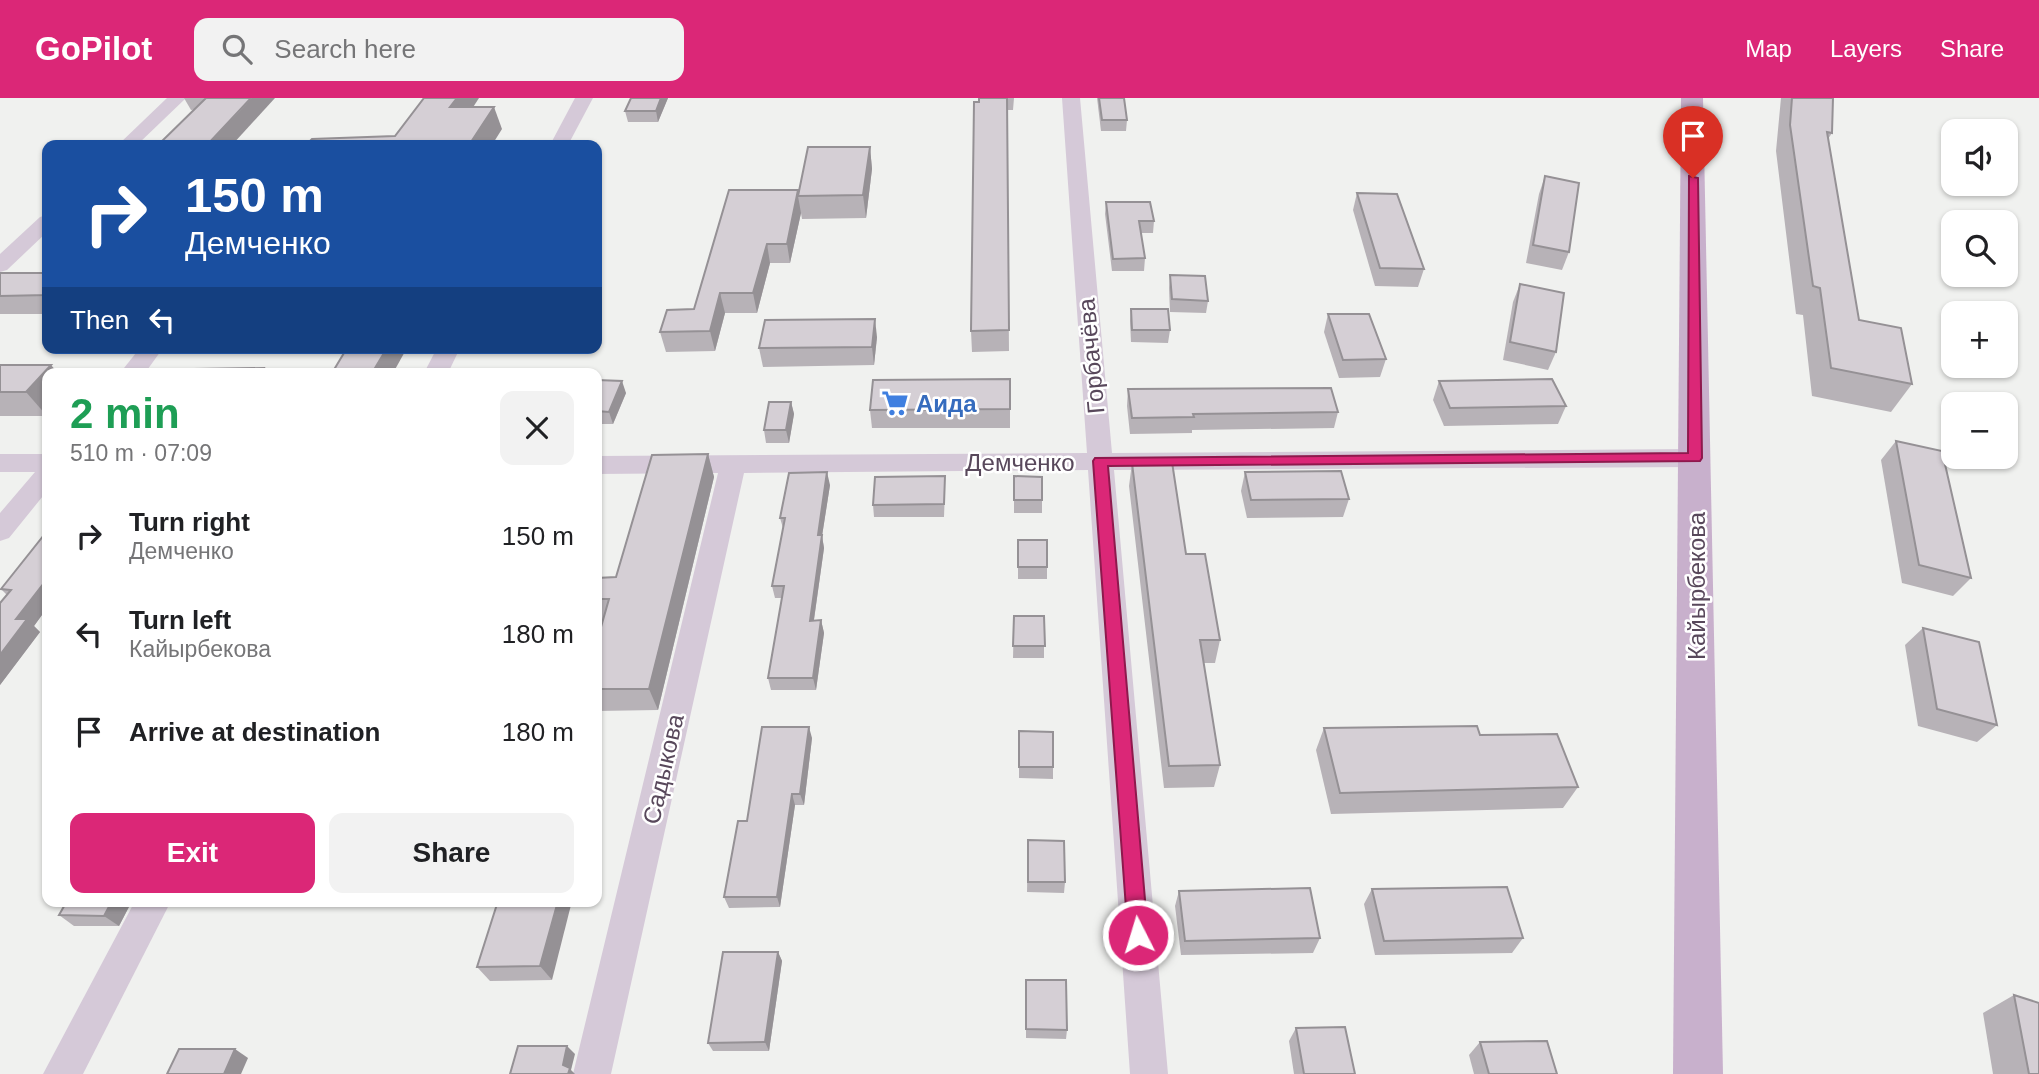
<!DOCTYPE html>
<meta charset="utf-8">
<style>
body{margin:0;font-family:Arial,sans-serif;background:#f2f2f2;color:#202124;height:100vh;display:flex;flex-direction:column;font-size:26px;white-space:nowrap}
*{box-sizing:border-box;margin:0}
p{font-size:23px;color:#757577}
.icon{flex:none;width:38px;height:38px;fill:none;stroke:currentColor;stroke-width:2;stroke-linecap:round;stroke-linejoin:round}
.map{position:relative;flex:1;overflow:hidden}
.details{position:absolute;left:42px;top:270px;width:560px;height:539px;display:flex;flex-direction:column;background:#fff;border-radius:14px;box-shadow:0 2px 5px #0004}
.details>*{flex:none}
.guide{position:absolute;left:42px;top:42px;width:560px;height:214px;border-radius:14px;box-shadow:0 2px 5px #0004;background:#1a4fa0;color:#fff;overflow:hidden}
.controls{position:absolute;left:1941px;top:21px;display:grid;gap:14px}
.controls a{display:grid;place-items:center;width:77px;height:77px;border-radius:14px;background:#fff;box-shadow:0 2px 5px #0004;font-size:35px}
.pin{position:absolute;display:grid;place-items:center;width:60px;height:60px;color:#fff;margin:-72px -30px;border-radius:50% 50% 50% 0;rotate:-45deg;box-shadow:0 0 7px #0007}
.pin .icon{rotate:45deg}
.me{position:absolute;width:77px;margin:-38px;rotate:355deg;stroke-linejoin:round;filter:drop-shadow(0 0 5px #0008)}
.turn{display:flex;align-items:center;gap:24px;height:147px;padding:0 28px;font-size:32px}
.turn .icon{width:91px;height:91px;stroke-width:2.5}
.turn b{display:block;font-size:49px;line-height:60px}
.then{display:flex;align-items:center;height:66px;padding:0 28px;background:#0003;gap:14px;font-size:26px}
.round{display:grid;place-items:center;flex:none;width:74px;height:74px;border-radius:14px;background:#f2f2f2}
.head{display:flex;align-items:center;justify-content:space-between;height:119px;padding:0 28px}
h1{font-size:42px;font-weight:600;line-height:52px;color:#1e9e55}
.primary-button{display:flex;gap:14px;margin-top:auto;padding:14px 28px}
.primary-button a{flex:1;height:80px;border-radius:14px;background:#db2777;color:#fff;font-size:28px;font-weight:600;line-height:80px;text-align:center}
.primary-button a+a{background:#f2f2f2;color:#202124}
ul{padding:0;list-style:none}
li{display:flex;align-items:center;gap:21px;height:98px;padding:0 28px}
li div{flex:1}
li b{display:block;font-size:26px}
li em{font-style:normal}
header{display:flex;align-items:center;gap:42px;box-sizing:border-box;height:98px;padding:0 35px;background:#db2777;color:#fff}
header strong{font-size:33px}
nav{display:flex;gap:38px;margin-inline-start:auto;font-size:24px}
.search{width:490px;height:63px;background:#f2f2f2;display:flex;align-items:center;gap:18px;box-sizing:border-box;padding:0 24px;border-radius:14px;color:#757577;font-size:26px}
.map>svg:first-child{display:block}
</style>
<header>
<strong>GoPilot</strong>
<div class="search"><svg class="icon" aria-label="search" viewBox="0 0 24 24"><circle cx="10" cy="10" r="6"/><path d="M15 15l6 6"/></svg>Search here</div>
<nav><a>Map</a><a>Layers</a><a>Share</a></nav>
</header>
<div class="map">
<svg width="2039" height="976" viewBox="0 0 2039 976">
<rect width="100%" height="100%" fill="#f0f1ef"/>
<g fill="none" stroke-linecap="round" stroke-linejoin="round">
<g fill="#d5c9d8" fill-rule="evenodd">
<path d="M167,0H186L137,47H118Z"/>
<path d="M575,0H593L568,47H550Z"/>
<path d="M1062,0H1080L1112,355L1695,351L1704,354L1708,360L1704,366L1695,369L1114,372L1168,976H1130L1088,372L744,375L611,976H573L718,375L597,376V358L1087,355Z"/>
<path d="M47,117V134L7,172L0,174V156L40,119Z"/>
<path d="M140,250H163L145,275H120Z"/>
<path d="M437,250H460L448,275H424Z"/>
<path d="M0,356H47V393L9,440L0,443V415L35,374H0Z"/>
<path d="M135,803H171L83,976H43Z"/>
</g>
<path fill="#c8b0cc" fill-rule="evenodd" d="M1681,0H1703L1723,976H1673Z"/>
</g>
<g fill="#b7b2b7">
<path d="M184,0H275L191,12Z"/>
<path d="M631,0H668L658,24H628L625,13Z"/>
<path d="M979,0H1014L1013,12H1007L1009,253L972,254L971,233Z"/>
<path d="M1097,0H1124L1127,22L1126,33H1101Z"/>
<path d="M1781,0H1833L1832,35L1828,41L1859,222L1912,286L1891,314L1812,298L1803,217L1796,216L1776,53Z"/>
<path d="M870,49L872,71L866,120L802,121L801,115L790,165H770L757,215H725L715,253L666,254L660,234L694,211L799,94Z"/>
<path d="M1545,78L1569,154L1562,172L1526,165L1539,96Z"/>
<path d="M1357,95L1424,171L1418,189L1375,188L1353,112Z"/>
<path d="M1106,104L1154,123L1153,135H1141L1145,160L1144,173H1112L1105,116Z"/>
<rect x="0" y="175" width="47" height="41"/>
<path d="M1170,177L1208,203L1206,215L1170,214L1169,190Z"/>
<path d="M1520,186L1556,254L1548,272L1503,262L1513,204Z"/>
<path d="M1131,211L1170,232L1168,245L1131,244L1130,223Z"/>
<path d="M1328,216L1386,261L1380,279L1339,280L1324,234Z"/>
<path d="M877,239L874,267L763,269L759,250Z"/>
<path d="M0,267L47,275V318H0Z"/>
<path d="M1010,281V330H872L870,312Z"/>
<path d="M597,282L626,295L613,326H597Z"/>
<path d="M1439,283L1566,308L1558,326L1444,328L1433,302Z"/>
<path d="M1128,291L1338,314L1334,330L1192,332V335L1130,336L1127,308Z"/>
<path d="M791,304L794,316L789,345H766L764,332Z"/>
<path d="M1896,343L1971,480L1953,498L1902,485L1881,362Z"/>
<path d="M708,356L714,379L658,612L597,613V543L603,523H600L597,515V480L616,479Z"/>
<path d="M1132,365L1186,456L1220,542L1215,565H1203L1220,667L1214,689L1164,690L1129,388Z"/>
<path d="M1245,374L1349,401L1343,419L1247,420L1241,393Z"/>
<path d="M945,378V391L944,419H874L873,407Z"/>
<path d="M1014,378L1042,379V415H1014Z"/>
<path d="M830,387L822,438L824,450L814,522H821L824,535L816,592H771L768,580L782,500H775L772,488L783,430L780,420Z"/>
<path d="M47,437V510L34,528L40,534L0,587L7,497L1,491Z"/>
<rect x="1018" y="442" width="29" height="39"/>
<path d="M1014,518H1044V560H1013Z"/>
<path d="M1923,530L1997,627L1977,644L1918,628L1905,547Z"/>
<path d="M1324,630L1480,637L1578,689L1563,710L1331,716L1316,652Z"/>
<path d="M1019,633L1053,669V681L1019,680Z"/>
<path d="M812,640L804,707H795L780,809L729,810L724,799L747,723Z"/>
<path d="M1028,742L1065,784L1064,795L1027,794Z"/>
<path d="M1372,791L1523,840L1512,855L1375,857L1364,806Z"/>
<path d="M1179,793L1320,840L1313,855L1181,857L1175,808Z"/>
<path d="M67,803H132L119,828H74L59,817Z"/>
<path d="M498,803L552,882L490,883L477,869Z"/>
<path d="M778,854L782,863L769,953H713L708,945Z"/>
<path d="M1026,882L1067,932L1066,941L1026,940Z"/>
<path d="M2014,897L2039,976H1993L1983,915Z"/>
<path d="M1296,930L1355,976H1294L1289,943Z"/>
<path d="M1480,944L1557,976H1474L1469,957Z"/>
</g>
<g fill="#959195">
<path d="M252,0H275L232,47H207Z"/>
<path d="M457,0H479L459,31L450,9Z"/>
<path d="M661,0H668L658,24L656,13Z"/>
<path d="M494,9L502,31L492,47H469Z"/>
<path d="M870,49L872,71L866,120L863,97Z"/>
<path d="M798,92V98L801,115L790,165L787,146Z"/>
<path d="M599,109L602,121L597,136V114Z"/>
<path d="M597,143L600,153L597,160Z"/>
<path d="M767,146L770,165L757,215L753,195Z"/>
<path d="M720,195L725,215L715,253L710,233Z"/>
<path d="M875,221L877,239L874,267L872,249Z"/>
<path d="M387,250H407L393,275H372Z"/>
<path d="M51,267L58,275H47V318L26,294Z"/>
<path d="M622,283L626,295L613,326L609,314Z"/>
<path d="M791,304L794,316L789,345L786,332Z"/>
<path d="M708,356L714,379L658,612L649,591Z"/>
<path d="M827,374L830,387L822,438L824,450L812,535L810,523L818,437Z"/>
<path d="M47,481V510L34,528L40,534L0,587V557L16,521Z"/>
<path d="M821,522L824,535L816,592L813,580Z"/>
<path d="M809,629L812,640L804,707L800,696Z"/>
<path d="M792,696L795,707L780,809L777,799Z"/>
<path d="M112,803H132L119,828L104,818Z"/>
<path d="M558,803H572L552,882L540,868Z"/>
<path d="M778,854L782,863L769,953L765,944Z"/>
<path d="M567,948L575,956L571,972L575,976H568L563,967Z"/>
<path d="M235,951L248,960L241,976H224Z"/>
</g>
<g fill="#d5cfd5" stroke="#959195" stroke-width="2">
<path d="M206,0H251L207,47H158Z"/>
<path d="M424,0H457L450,9H494L469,47H306L312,41L395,38Z"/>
<path d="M631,0H661L656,13H625Z"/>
<path d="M979,0H1007L1009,232L971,233L974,4H979Z"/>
<path d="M1099,0H1124L1127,22H1102Z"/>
<path d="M1792,0H1833L1832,35L1827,34L1859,222L1901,230L1912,286L1831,270L1820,190L1813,188L1790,27Z"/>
<path d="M808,49H870L863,97L798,98Z"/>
<path d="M1545,78L1579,85L1569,154L1533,147Z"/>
<path d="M729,92H798L787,146H767L753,195H720L710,233L660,234L667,212L694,211Z"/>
<path d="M1357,95L1397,96L1424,171L1380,170Z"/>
<path d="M1106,104H1150L1154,123H1139L1145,160L1113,161Z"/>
<path d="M0,175H47V197L0,198Z"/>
<path d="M1170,177L1205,178L1208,203L1172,201Z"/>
<path d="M1520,186L1564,195L1556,254L1510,244Z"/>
<path d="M1131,211H1168L1170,232H1132Z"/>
<path d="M1328,216H1369L1386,261L1343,262Z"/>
<path d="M875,221L872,249L759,250L765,222Z"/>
<path d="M347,250H387L372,275H332Z"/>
<path d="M0,267H51L26,294H0Z"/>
<path d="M264,270L262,275H130L132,272Z"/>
<path d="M1010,281V311L870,312L873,282Z"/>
<path d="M1552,281L1566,308L1450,310L1439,283Z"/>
<path d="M597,282L622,283L609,314L597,313Z"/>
<path d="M1331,290L1338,314L1193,316L1194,319L1132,320L1128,291Z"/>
<path d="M769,304H791L786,332H764Z"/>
<path d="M1896,343L1942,353L1971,480L1919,467Z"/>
<path d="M708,356L649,591H597V543L609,501H597V480L616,479L652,357Z"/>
<path d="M1172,364L1186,456H1205L1220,542H1200L1220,667L1169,668L1132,365Z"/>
<path d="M1341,373L1349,401L1251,402L1245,374Z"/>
<path d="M827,374L818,437H822L810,523L821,522L813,580H768L784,488H772L785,420H780L789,375Z"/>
<path d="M945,378L944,406L873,407L875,379Z"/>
<path d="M1014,378L1042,379V402H1014Z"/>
<path d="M44,437H47V481L16,521H27L0,557V505L11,492L1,491Z"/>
<rect x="1018" y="442" width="29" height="27"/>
<path d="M1014,518H1044L1045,548H1013Z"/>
<path d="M1923,530L1979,544L1997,627L1937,611Z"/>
<path d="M1477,628L1480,637L1557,636L1578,689L1340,695L1324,630Z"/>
<path d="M762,629H809L800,696H792L777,799H724L738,723H747Z"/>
<path d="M1019,633L1053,634V669H1019Z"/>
<path d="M1028,742L1064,743L1065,784H1028Z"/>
<path d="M1507,789L1523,840L1384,843L1372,791Z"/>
<path d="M1310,790L1320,840L1185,843L1179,793Z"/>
<path d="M67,803H112L104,818L59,817Z"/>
<path d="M498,803H558L540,868L477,869Z"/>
<path d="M723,854H778L765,944L708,945Z"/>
<path d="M1026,882H1066L1067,932L1026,931Z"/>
<path d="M2014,897L2039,905V976H2029Z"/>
<path d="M1345,929L1355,976H1304L1296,930Z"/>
<path d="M1547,943L1557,976H1489L1480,944Z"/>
<path d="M518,948H567L563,967L570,970L568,976H510Z"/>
<path d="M179,951H235L224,976H167Z"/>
</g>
<path fill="#db2777" stroke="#8e194d" stroke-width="2" d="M1689,78L1698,80L1702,360L1700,363L1108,368L1148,837L1146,844L1138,846L1131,844L1128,837L1093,363L1095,360L1688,355Z"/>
<defs>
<symbol id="supermarket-bare" viewBox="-9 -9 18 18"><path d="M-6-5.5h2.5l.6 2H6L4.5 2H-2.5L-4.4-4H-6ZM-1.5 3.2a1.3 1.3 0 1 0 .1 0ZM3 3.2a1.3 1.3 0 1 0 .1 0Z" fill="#3f7fe0" stroke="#fff" stroke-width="2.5" paint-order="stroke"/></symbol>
</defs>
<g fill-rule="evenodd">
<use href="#supermarket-bare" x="876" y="286" width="38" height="38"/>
</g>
<g text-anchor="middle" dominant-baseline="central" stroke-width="5" stroke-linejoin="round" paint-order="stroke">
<g font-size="24" fill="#58485b" stroke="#fff">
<text transform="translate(1091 258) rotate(-95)">Горбачёва</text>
<text x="1020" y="364">Демченко</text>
<text transform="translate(1696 488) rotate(-90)">Кайырбекова</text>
<text transform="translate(663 671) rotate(-77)">Садыкова</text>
</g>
<g font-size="24" font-weight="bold" fill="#366cbe" stroke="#fff" text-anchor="start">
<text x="916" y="305">Аида</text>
</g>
</g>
</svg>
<div class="controls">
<a><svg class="icon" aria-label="sound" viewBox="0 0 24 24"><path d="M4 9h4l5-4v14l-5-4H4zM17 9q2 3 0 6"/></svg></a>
<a><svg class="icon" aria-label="search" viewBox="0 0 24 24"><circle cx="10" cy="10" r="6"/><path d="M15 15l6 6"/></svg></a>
<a>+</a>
<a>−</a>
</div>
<div class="pin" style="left:1693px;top:80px;background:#d93025"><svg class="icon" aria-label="arrive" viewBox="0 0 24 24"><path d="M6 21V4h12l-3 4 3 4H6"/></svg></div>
<svg class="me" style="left:1138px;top:837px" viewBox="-20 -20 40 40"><circle r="17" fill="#db2777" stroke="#fff" stroke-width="3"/><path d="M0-11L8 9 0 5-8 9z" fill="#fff"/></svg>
<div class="guide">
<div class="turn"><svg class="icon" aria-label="right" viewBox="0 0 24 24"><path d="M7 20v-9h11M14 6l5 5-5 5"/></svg><div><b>150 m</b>Демченко</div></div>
<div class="then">Then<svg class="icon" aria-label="left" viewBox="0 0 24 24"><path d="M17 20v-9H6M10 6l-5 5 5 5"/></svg></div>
</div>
<section class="details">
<div class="head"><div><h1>2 min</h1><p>510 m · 07:09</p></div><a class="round"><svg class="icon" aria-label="close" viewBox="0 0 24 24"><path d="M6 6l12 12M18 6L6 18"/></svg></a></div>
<ul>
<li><svg class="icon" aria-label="right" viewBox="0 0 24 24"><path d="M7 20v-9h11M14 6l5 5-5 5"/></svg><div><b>Turn right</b><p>Демченко</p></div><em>150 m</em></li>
<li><svg class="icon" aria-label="left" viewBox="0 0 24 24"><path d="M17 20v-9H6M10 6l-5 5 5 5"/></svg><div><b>Turn left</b><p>Кайырбекова</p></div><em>180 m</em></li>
<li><svg class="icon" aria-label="arrive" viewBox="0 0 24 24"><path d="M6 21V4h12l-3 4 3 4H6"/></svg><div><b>Arrive at destination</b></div><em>180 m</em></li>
</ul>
<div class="primary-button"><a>Exit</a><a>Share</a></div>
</section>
</div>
